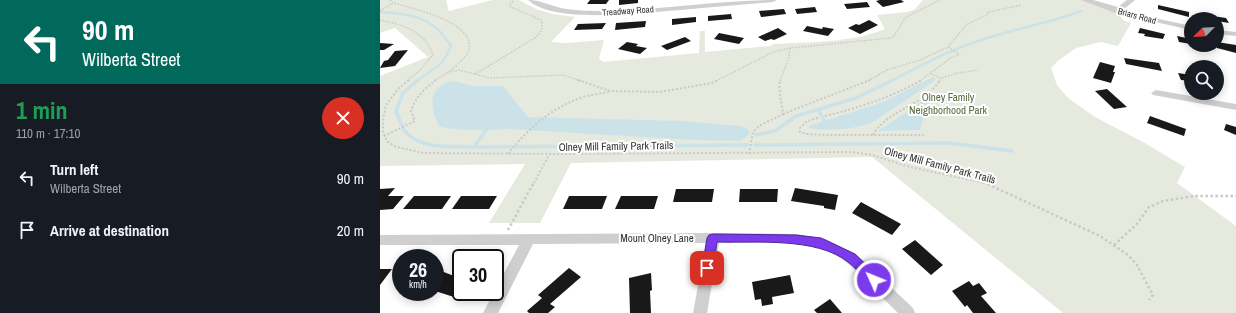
<!DOCTYPE html>
<meta charset="utf-8">
<style>
body{margin:0;font-family:"Archivo Narrow",sans-serif;background:#242831;color:#f1f3f6;height:100vh;display:flex;flex-direction:column;font-size:15px;white-space:nowrap}
*{box-sizing:border-box;margin:0}
p{font-size:13px;color:#9ea1a6}
.icon{flex:none;width:22px;height:22px;fill:none;stroke:currentColor;stroke-width:2;stroke-linecap:round;stroke-linejoin:round}
.map{position:relative;flex:1;overflow:hidden}
.drawer{display:flex;flex-direction:column;background:#171b24;width:380px}
.drawer>*{flex:none}
.banner{background:#00695c;color:#fff;overflow:hidden}
.needle{width:26px;rotate:246deg}
.fabs{position:absolute;left:804px;top:12px;display:grid;gap:8px}
.fabs a{display:grid;place-items:center;width:40px;height:40px;border-radius:50%;background:#171b24;box-shadow:0 2px 10px #0003;font-size:20px}
.speed{position:absolute;left:12px;top:249px;display:flex;gap:8px;font-size:20px;font-weight:700;text-align:center}
.speed>*{display:grid;place-content:center;width:52px;height:52px;border-radius:50%;background:#171b24;box-shadow:0 2px 10px #0003;line-height:1}
.speed small{font-size:10px;font-weight:400}
.speed .limit{border:2px solid #111;border-radius:6px;background:#fff;color:#111}
.pin{position:absolute;display:grid;place-items:center;width:34px;height:34px;color:#fff;margin:-17px;border-radius:8px;box-shadow:0 2px 6px #0006}
.me{position:absolute;width:44px;margin:-22px;rotate:314deg;stroke-linejoin:round;filter:drop-shadow(0 0 3px #0008)}
.turn{display:flex;align-items:center;gap:14px;height:84px;padding:0 16px;font-size:18px}
.turn .icon{width:52px;height:52px;stroke-width:2.5}
.turn b{display:block;font-size:28px;line-height:34px}
.round{display:grid;place-items:center;flex:none;width:42px;height:42px;border-radius:21px;background:#242831}
.headline{display:flex;align-items:center;justify-content:space-between;height:68px;padding:0 16px}
h1{font-size:24px;font-weight:800;line-height:30px;color:#1e9e55}
ul{padding:0;list-style:none}
li{display:flex;align-items:center;gap:12px;height:52px;padding:0 16px}
li div{flex:1}
li b{display:block;font-size:15px}
li em{font-style:normal}
main{display:flex;flex:1;min-height:0}
.map>svg:first-child{display:block}
</style>
<main>
<section class="drawer">
<div class="banner">
<div class="turn"><svg class="icon" aria-label="left" viewBox="0 0 24 24"><path d="M17 20v-9H6M10 6l-5 5 5 5"/></svg><div><b>90 m</b>Wilberta Street</div></div>
</div>
<div class="headline"><div><h1>1 min</h1><p>110 m · 17:10</p></div><a class="round" style="background:#d93025;color:#fff"><svg class="icon" aria-label="close" viewBox="0 0 24 24"><path d="M6 6l12 12M18 6L6 18"/></svg></a></div>
<ul>
<li><svg class="icon" aria-label="left" viewBox="0 0 24 24"><path d="M17 20v-9H6M10 6l-5 5 5 5"/></svg><div><b>Turn left</b><p>Wilberta Street</p></div><em>90 m</em></li>
<li><svg class="icon" aria-label="arrive" viewBox="0 0 24 24"><path d="M6 21V4h12l-3 4 3 4H6"/></svg><div><b>Arrive at destination</b></div><em>20 m</em></li>
</ul>
</section>
<div class="map">
<svg width="856" height="313" viewBox="0 0 856 313">
<rect width="100%" height="100%" fill="#fff"/>
<path fill="#e6eade" d="M0,0H66L69,11L113,0H139L156,9L173,14L195,17L171,42L186,43L224,40L219,59L223,62L319,53L320,31H325V52L390,46L394,44C430,42 471,43 505,29L497,15L527,12L534,10L543,0H705L738,11L743,20L751,23L738,46L721,42L696,48L679,60L671,68L677,85L688,98L715,117L763,142L805,167L797,183L856,226V313H683L492,157L191,163L160,223H109L145,164L0,166V76L48,57L15,28L0,33Z"/>
<g fill="#cce2e9">
<path d="M553,77L556,79L554,81L493,122C479,129 443,132 429,128V126L503,102Z"/>
<path d="M74,81L93,86H123L148,117L302,121L360,126L367,128L370,134L360,141L314,140L126,129C103,131 83,131 60,127C49,109 47,85 74,81Z"/>
<path d="M541,102L548,103L540,130L498,131Z"/>
</g>
<g fill="none" stroke-linecap="round" stroke-linejoin="round">
<g stroke="#cce2e9" stroke-width="2.5">
<path d="M0,12C18,13 39,15 54,26C61,31 65,39 71,45C63,68 54,67 37,81"/>
<path d="M511,81C540,66 568,51 598,41C632,29 668,24 701,11"/>
</g>
<g stroke="#cce2e9" stroke-width="3.5">
<path d="M38,80L23,93L16,111C19,118 21,125 25,131C39,150 73,146 94,147L367,145"/>
<path d="M438,109L444,121"/>
<path d="M376,135L395,131L416,116L476,98L513,80"/>
<path d="M375,145L570,143L632,151"/>
<path d="M94,147L107,129"/>
</g>
</g>
<g fill="#191919">
<path d="M210,0H229L226,4H207Z"/>
<path d="M239,0H258V3L239,5Z"/>
<path d="M500,0H521L524,2L503,7L496,1Z"/>
<path d="M487,2L490,7L467,9L464,4Z"/>
<path d="M778,5L809,12V17L778,9Z"/>
<path d="M435,7L437,12L417,14L415,9Z"/>
<path d="M404,9L406,14L381,17L379,11Z"/>
<path d="M351,14L352,19L328,21V16Z"/>
<path d="M819,14L846,18L849,23L837,21V19H821Z"/>
<path d="M316,17V22L292,25V19Z"/>
<path d="M489,20L498,25L480,34L468,28L476,24L479,25Z"/>
<path d="M266,21L265,27L235,30L236,23Z"/>
<path d="M226,23L222,29L194,30L198,24Z"/>
<path d="M427,26L442,29L443,27L454,29L448,36L423,31Z"/>
<path d="M398,28L407,34L394,40L391,39L385,41L378,37Z"/>
<path d="M760,28L785,34L783,39L764,36L765,34L758,33Z"/>
<path d="M339,33L364,38L359,44L334,39Z"/>
<path d="M797,36L811,39V44L799,42Z"/>
<path d="M305,37L311,41L287,50L281,46Z"/>
<path d="M247,42L258,44L256,46L267,48L260,54L238,49Z"/>
<path d="M837,42L856,45V53L837,48L836,45Z"/>
<path d="M0,43L14,44L4,50H0Z"/>
<path d="M28,50L15,66L0,68L4,61L8,60L15,51Z"/>
<path d="M744,58L779,63L782,71L746,64Z"/>
<path d="M720,62L735,66L733,72H735L731,83L713,78Z"/>
<path d="M798,73L811,75V81L801,80Z"/>
<path d="M727,89L747,107L734,109L715,91Z"/>
<path d="M770,116L806,129L804,136L767,123Z"/>
<path d="M846,124L856,127V135L844,130Z"/>
<path d="M15,188L8,196H24L13,209L0,210V189Z"/>
<path d="M415,188L458,195L455,210L444,208V206L411,201Z"/>
<path d="M296,189H334L332,202H293Z"/>
<path d="M360,189H398L397,202H359Z"/>
<path d="M34,196H71L62,209H23Z"/>
<path d="M81,196H117L109,209H72Z"/>
<path d="M189,196H227L222,209H183Z"/>
<path d="M241,196H278L274,209H235Z"/>
<path d="M481,202L521,224L512,235L472,213Z"/>
<path d="M535,240L563,265L551,275L522,249Z"/>
<path d="M189,268L201,277L170,304L175,307L168,313H149L147,311L162,298L158,295Z"/>
<path d="M0,269H12L0,285Z"/>
<path d="M56,269L74,276L77,273L81,275V289L74,297L55,291Z"/>
<path d="M271,273L272,290L270,291L271,313H250L249,278Z"/>
<path d="M410,275L414,293L392,297L393,304L382,306L381,299L375,300L372,282Z"/>
<path d="M589,281L593,286L599,283L607,293L601,296L616,313H593L587,305L585,307L572,291Z"/>
<path d="M450,299L462,313H437L434,310Z"/>
</g>
<g fill="none" stroke-linecap="round" stroke-linejoin="round">
<g stroke="#c9c9c9" stroke-width="1.5" stroke-dasharray="1.5 1.5" stroke-linecap="butt">
<path d="M10,0L13,3C31,8 100,23 88,52C84,60 75,66 69,72"/>
<path d="M0,11L13,3"/>
<path d="M0,20C23,25 45,31 53,55L40,70L27,81"/>
<path d="M568,47L579,54"/>
<path d="M95,74L155,38C161,32 164,29 161,20L131,7L130,4L134,0"/>
<path d="M551,74L561,78L578,73L598,70"/>
<path d="M54,81L69,72L79,70L110,78L183,75L201,81"/>
<path d="M336,81L393,52L410,48L511,38L514,36L526,17L560,0"/>
<path d="M400,81L409,57L410,48"/>
<path d="M488,81L507,70L540,60L568,47L586,25L608,14V12L642,5"/>
<path d="M540,81L569,59L579,54"/>
<path d="M559,81L561,78"/>
</g>
<g stroke="#c9c9c9" stroke-width="2" stroke-dasharray="2 2" stroke-linecap="butt">
<path d="M29,80L18,89L6,105L3,119V132L7,141L14,146L43,153L187,154L472,152L492,155L530,167L605,183"/>
<path d="M198,80L230,91L279,92L332,83L338,80"/>
<path d="M403,114L490,80"/>
<path d="M445,116C479,108 511,97 542,80"/>
<path d="M438,118L427,121L420,128V132L426,134L446,135H544"/>
<path d="M493,135C508,109 544,106 560,80"/>
<path d="M4,136L35,121L31,111C35,98 45,88 56,80"/>
<path d="M128,154C145,132 169,110 195,100C206,95 218,94 229,92"/>
<path d="M369,154L373,132L379,126L403,114C402,102 398,92 400,80"/>
<path d="M154,183L169,155"/>
</g>
<g stroke="#c9c9c9" stroke-width="2.5" stroke-dasharray="2.5 2.5" stroke-linecap="butt">
<path d="M603,182L720,236L748,255L757,265L773,295L769,300"/>
<path d="M128,230L154,182"/>
<path d="M734,245L756,225L769,207L783,201L815,196H856"/>
</g>
<g fill="#cfcfcf" fill-rule="evenodd">
<path d="M148,0C160,0 169,5 181,8C196,11 213,11 229,11C285,9 341,0 397,0L393,2C362,5 332,7 301,10C267,12 174,25 148,0Z"/>
<path d="M701,0H713L738,7L747,0H755L744,9L770,17L811,26V30L735,13Z"/>
<path d="M837,30L856,32V36L837,34Z"/>
<path d="M776,90L856,104V110L773,95L771,93Z"/>
<path d="M333,233L416,234L446,239L476,254L533,308L535,313H518C501,297 485,278 467,263C437,237 377,244 339,243L327,313H313L326,243L153,244L118,313H103L139,245H0V235Z"/>
</g>
</g>
<path fill="#7c3aed" stroke="#51269a" d="M333,234L416,235L441,238L475,254L498,276L499,280L498,283L494,285L490,283C482,276 476,268 468,262C437,237 375,243 337,242L333,268L331,271L327,273L323,271L322,268L327,238L329,235Z"/>
<g text-anchor="middle" dominant-baseline="central" stroke-width="4" stroke-linejoin="round" paint-order="stroke">
<g font-size="9" fill="#323232" stroke="#fff">
<text transform="translate(248 11) rotate(-4)">Treadway Road</text>
<text transform="translate(757 16) rotate(15)">Briars Road</text>
</g>
<g font-size="11" fill="#5b6b41" stroke="#fff">
<text x="568" y="97">Olney Family<tspan x="568" dy="13">Neighborhood Park</tspan></text>
</g>
<g font-size="11" fill="#323232" stroke="#fff">
<text transform="translate(236 146) rotate(-1)">Olney Mill Family Park Trails</text>
<text transform="translate(560 165) rotate(15)">Olney Mill Family Park Trails</text>
<text x="277" y="238">Mount Olney Lane</text>
</g>
</g>
</svg>
<div class="fabs">
<a><svg class="needle" viewBox="-14 -14 28 28"><path d="M0-13l5 13h-10z" fill="#e53935"/><path d="M0 13l5-13h-10z" fill="#9ea1a6"/></svg></a>
<a><svg class="icon" aria-label="search" viewBox="0 0 24 24"><circle cx="10" cy="10" r="6"/><path d="M15 15l6 6"/></svg></a>
</div>
<div class="speed"><div>26<small>km/h</small></div><div class="limit">30</div></div>
<div class="pin" style="left:327px;top:268px;background:#d93025"><svg class="icon" aria-label="arrive" viewBox="0 0 24 24"><path d="M6 21V4h12l-3 4 3 4H6"/></svg></div>
<svg class="me" style="left:494px;top:280px" viewBox="-20 -20 40 40"><circle r="17" fill="#7c3aed" stroke="#fff" stroke-width="3"/><path d="M0-11L8 9 0 5-8 9z" fill="#fff"/></svg>
</div>
</main>
